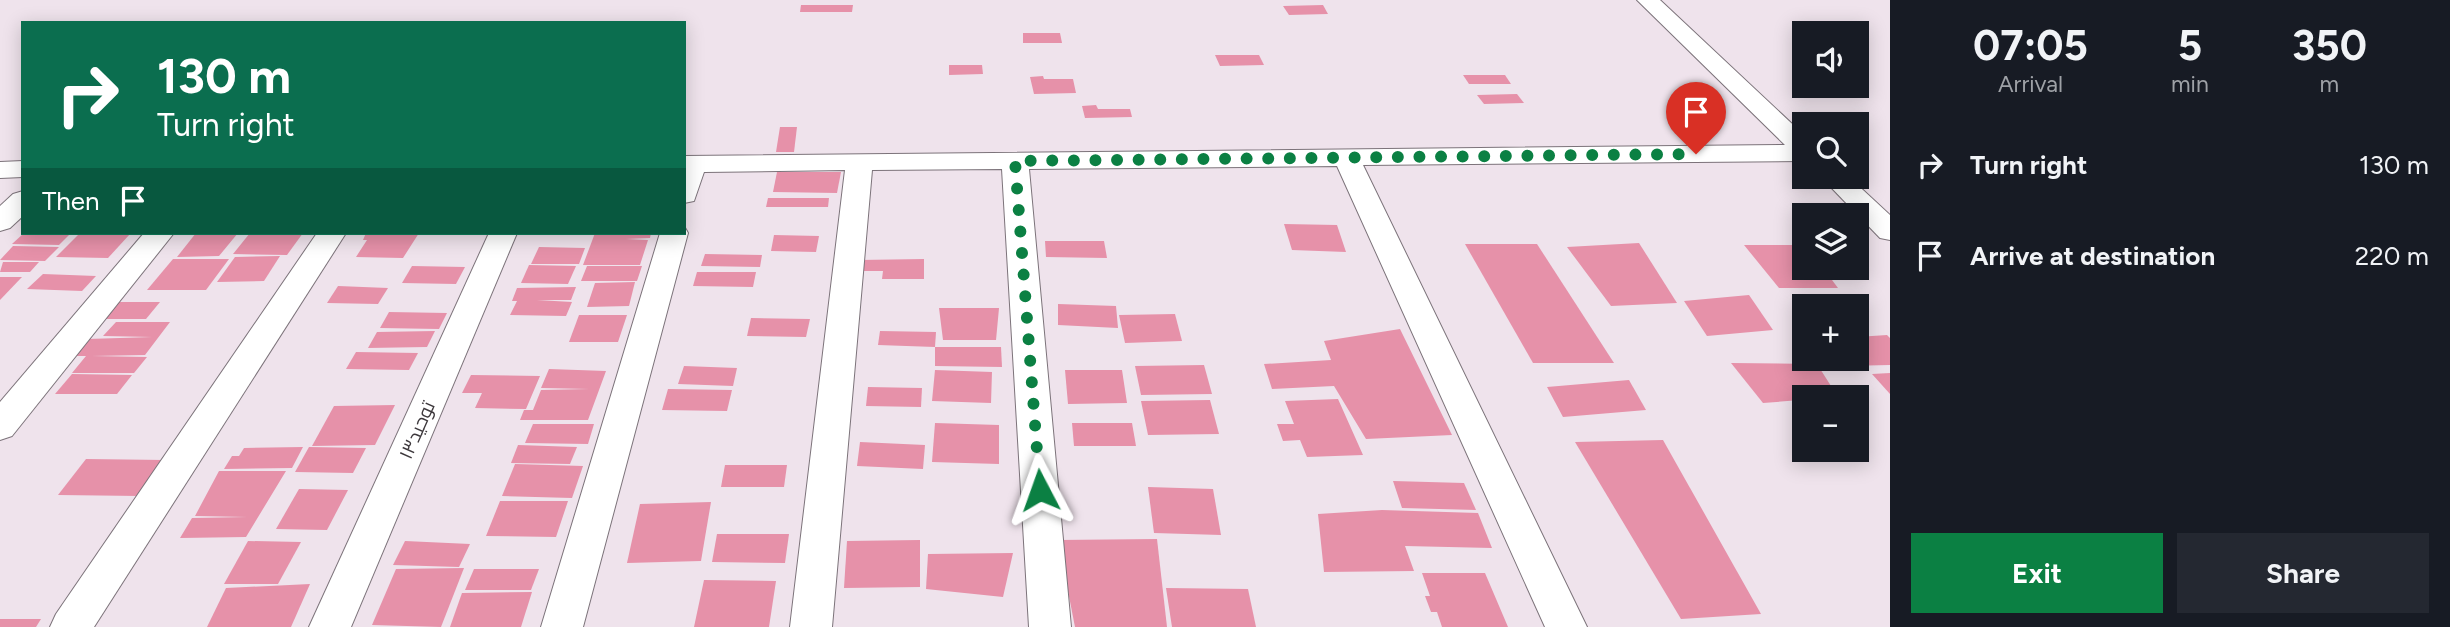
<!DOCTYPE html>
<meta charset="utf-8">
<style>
body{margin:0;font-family:Figtree,Cairo,sans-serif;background:#242831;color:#f1f3f6;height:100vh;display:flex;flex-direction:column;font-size:26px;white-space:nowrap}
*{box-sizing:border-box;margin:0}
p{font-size:23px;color:#9ea1a6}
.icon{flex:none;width:38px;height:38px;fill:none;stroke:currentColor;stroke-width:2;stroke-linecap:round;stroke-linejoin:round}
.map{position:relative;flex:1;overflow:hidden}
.details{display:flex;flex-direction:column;background:#171b24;width:560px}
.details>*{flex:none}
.hud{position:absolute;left:21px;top:21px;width:665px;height:214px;border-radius:0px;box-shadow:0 4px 18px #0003;background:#0b6e4f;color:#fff;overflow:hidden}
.controls{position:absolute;left:1792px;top:21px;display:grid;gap:14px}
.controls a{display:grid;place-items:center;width:77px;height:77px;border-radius:0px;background:#171b24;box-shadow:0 4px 18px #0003;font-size:35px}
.pin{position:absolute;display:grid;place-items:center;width:60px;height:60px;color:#fff;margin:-72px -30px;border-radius:50% 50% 50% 0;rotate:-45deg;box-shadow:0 0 7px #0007}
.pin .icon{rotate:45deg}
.me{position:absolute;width:77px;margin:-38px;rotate:356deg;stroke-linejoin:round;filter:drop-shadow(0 0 5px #0008)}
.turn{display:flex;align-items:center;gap:24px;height:147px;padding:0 21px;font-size:32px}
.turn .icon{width:91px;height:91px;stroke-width:2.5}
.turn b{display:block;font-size:49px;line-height:60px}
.then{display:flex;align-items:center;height:66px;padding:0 21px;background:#0003;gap:14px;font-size:26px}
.eta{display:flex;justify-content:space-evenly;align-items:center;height:119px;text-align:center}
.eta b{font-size:42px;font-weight:700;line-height:49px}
.action{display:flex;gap:14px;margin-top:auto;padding:14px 21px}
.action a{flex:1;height:80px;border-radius:0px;background:#0b8043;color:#fff;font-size:28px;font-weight:700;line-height:80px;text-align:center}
.action a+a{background:#242831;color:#f1f3f6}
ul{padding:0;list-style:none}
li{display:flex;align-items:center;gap:21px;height:91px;padding:0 21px}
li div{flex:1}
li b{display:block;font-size:26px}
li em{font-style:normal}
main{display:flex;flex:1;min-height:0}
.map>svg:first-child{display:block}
</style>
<main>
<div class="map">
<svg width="1890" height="627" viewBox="0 0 1890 627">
<rect width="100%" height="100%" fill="#efe3ec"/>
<g fill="#e691a9">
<path d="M801,5H853L852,12H800Z"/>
<path d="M1323,5L1328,14L1289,15L1283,6Z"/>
<path d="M1023,33H1060L1062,43H1023Z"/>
<path d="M1215,55H1259L1264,65L1220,66Z"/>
<path d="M949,65H982L983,74L949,75Z"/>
<path d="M1463,75H1505L1511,84H1469Z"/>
<path d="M1043,76L1044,79H1073L1076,93L1034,94L1030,77Z"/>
<path d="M1517,94L1524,103L1484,104L1477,95Z"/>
<path d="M1096,105L1098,109H1130L1132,117L1085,118L1082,106Z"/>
<path d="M780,127H797L794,152H776Z"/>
<path d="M777,172H841L837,193L773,192Z"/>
<path d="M768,198H829L828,207H766Z"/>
<path d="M1284,224L1337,225L1346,252L1292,250Z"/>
<path d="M24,233H71L59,245L12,244Z"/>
<path d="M80,233L130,234L108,258L56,257Z"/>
<path d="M196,233H238L219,256L177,257Z"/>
<path d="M250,233H303L287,255L233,254Z"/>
<path d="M366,233H419L403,258L356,257L367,240H363Z"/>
<path d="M595,233H651L650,238L626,239L648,240L640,265H583Z"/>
<path d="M774,235L819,236L816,252L771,251Z"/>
<path d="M1045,241H1104L1107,258L1046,257Z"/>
<path d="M1639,243L1677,303L1611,306L1567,247Z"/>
<path d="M1465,244H1537L1614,363H1533Z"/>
<path d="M1744,245H1804V268H1823L1838,288H1779Z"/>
<path d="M13,246L59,247L45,261L0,260Z"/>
<path d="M539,247L585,248L579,264H531Z"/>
<path d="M705,254L762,255L760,267L701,266Z"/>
<path d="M280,256L264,281L217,282L235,257Z"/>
<path d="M173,259H229L206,290H147Z"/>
<path d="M924,259V279H882L883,271H858L859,260Z"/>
<path d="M3,262H39L30,272H0Z"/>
<path d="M529,265L576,266L568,284L521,283Z"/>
<path d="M412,266L465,267L456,284L402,283Z"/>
<path d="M587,266H642L637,281H581Z"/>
<path d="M697,272H756L753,287L693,286Z"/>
<path d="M43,274L96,276L82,291L27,289Z"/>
<path d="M0,277H22L0,300Z"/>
<path d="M635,282L629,306L587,307L595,283Z"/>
<path d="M338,286L388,288L378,304L327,303Z"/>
<path d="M576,287L571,300H537L572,302L566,316L510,315L517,301H512L517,288Z"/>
<path d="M1749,295L1773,330L1707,336L1684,301Z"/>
<path d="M117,302H160L146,319H103Z"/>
<path d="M1058,304L1116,306L1118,328L1058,325Z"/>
<path d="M939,308H999L996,340H943Z"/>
<path d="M389,312L447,313L439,329L380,328Z"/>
<path d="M1175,314L1182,341L1125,343L1119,315Z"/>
<path d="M579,315H627L618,342H569Z"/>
<path d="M751,318L810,319L806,337L747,336Z"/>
<path d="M116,322H170L145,355L92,356L147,357L134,373H72L86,356H73L87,339L152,337L103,336Z"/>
<path d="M1400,329L1452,435L1366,439L1334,386L1272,389L1264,364L1331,360L1324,341Z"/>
<path d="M435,331L427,347L368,348L377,332Z"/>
<path d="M880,331L936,332L935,347L878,345Z"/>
<path d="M1887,335L1890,338V365L1845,366L1839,359H1857V337Z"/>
<path d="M935,347H1001L1002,367L935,366Z"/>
<path d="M356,352L418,353L409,370L346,369Z"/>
<path d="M1731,363L1817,364L1838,397L1763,403Z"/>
<path d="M1204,365L1212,394L1141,395L1135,366Z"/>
<path d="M684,366L737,368L733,386L678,384Z"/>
<path d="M549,369L606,371L588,420H520L524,410H533L541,390L589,389L541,388Z"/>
<path d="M935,370L992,372L991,403L932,401Z"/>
<path d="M1065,370H1122L1127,403L1068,404Z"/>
<path d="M1890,373V394L1872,374Z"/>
<path d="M72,374L132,375L117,394H55Z"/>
<path d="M471,375L540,376L526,409L475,408L482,393H462Z"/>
<path d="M1629,380L1646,410L1563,417L1547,387Z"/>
<path d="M868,387L922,388L921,407L866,406Z"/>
<path d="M668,389L732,390L727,411L662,410Z"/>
<path d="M1338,399L1363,455L1307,457L1300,440L1283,441L1277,424H1294L1285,401Z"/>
<path d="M1210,400L1219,434L1148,435L1141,401Z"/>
<path d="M395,405L375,445L312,446L334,406Z"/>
<path d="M935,423L999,425V464L932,462Z"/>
<path d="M1072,423H1132L1136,446H1074Z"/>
<path d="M533,424H594L588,444L525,443Z"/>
<path d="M1663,440L1761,614L1681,619L1575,442Z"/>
<path d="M860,442L925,445L923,469L857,466Z"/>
<path d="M518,445L577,447L570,464L511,463Z"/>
<path d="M303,447L292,468L224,469L232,456H239L244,448Z"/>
<path d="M309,447L366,448L353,473L295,472Z"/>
<path d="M86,459L165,460L140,496L58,495Z"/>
<path d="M515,464L583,466L572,498L502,496Z"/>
<path d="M725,465H787L784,487H721Z"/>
<path d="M219,471H286L246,537L180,538L192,518L247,517L195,516Z"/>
<path d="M1393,481L1464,483L1476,510L1402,508Z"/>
<path d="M1148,487L1213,489L1221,535L1154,533Z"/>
<path d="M299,489L348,490L327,530L276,529Z"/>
<path d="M500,501H568L556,537L486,536Z"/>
<path d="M711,502L701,561L627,563L640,504Z"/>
<path d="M1382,510L1478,513L1492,548L1405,546L1414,571L1324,572L1318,514Z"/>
<path d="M717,534H789L785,563L712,562Z"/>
<path d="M1157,539L1167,627H1075L1058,540Z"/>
<path d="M920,540V587L844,588L847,541Z"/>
<path d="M248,541L301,542L278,584H224Z"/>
<path d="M405,541L470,544L459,567L393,565Z"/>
<path d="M1013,553L1003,597L926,589L928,554Z"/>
<path d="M464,568L441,627L372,625L396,569Z"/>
<path d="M474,569H539L531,590H465Z"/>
<path d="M1422,573H1485L1508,627H1442L1437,612H1431L1425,596H1430Z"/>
<path d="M704,580L776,581L769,627H694Z"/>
<path d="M310,584L291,627H207L226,588Z"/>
<path d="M1166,588L1248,589L1256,627H1172Z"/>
<path d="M532,592L521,627H450L462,593Z"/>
<path d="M0,619H41L36,627H0Z"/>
</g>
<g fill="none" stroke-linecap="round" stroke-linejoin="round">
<defs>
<g id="minor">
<path d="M1637,0H1660L1804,135V161L1363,165L1587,627H1545L1337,166L1029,169L1071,627H1029L1002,169L872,170L832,627H790L845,170L704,172L694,201L684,203V156L1785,145Z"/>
<path d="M23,161V177L0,178V162Z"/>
<path d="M1821,177H1849L1890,215V240L1880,238Z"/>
<path d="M23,191V216L10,228L0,231V206L13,194Z"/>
<path d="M684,226L688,233L583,627H541L660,233H684Z"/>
<path d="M144,233H174L12,436L0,440V402Z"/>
<path d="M317,233H346L94,627H50L56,614Z"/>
<path d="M489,233H517L351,627H309Z"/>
</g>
</defs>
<use href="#minor" stroke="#7c737a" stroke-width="2"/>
<use href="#minor" fill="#fff" fill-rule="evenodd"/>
</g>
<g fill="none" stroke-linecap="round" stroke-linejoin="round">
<path stroke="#0b8043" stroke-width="12" stroke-dasharray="0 21.6" d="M1040,490L1015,161L1696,154"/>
</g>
<g text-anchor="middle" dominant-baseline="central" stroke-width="5" stroke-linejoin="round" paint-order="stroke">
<g font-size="19" fill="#3d383c" stroke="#fff">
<text transform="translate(417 430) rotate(-66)">توحید۱۳</text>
</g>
</g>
</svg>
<div class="controls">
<a><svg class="icon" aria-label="sound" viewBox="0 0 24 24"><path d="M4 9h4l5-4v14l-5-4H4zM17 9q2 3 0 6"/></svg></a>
<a><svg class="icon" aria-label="search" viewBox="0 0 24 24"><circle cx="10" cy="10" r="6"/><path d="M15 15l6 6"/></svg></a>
<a><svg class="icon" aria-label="layers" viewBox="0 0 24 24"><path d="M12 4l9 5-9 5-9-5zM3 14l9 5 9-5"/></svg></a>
<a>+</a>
<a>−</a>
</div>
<div class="pin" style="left:1696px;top:154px;background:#d93025"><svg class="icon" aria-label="arrive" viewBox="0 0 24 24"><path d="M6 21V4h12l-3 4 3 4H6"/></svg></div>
<svg class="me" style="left:1040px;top:490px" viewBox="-20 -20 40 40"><path d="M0-17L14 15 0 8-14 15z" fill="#0b8043" stroke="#fff" stroke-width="4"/></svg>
<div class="hud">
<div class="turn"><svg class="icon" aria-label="right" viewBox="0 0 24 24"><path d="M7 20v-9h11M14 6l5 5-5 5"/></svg><div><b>130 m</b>Turn right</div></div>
<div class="then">Then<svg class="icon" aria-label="arrive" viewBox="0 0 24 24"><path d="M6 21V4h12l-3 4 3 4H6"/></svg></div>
</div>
</div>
<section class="details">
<div class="eta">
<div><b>07:05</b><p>Arrival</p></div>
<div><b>5</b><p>min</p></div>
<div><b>350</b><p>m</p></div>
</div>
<ul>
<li><svg class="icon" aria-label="right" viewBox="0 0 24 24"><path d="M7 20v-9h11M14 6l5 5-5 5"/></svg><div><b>Turn right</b></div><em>130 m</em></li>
<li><svg class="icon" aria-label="arrive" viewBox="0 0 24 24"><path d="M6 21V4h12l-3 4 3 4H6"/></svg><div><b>Arrive at destination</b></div><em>220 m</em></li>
</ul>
<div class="action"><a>Exit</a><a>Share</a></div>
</section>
</main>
